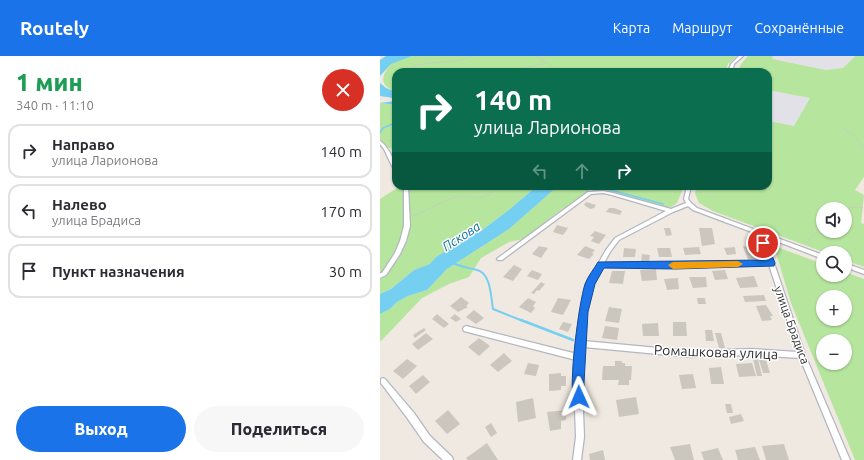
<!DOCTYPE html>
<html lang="ru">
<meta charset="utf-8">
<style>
body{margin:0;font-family:Ubuntu,sans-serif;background:#f7f7f7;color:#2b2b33;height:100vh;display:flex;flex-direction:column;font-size:15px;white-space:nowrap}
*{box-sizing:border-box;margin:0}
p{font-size:13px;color:#7c7c81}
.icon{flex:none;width:22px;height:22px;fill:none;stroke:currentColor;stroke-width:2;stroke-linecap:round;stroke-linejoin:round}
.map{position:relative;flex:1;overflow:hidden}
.side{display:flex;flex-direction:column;background:#fff;width:380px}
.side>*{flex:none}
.hud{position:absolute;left:12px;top:12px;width:380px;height:122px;border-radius:12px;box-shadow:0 1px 3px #0004;background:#0b6e4f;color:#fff;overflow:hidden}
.tools{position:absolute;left:436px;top:146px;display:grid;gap:8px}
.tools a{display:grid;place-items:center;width:36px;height:36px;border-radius:50%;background:#fff;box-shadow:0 1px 3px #0004;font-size:20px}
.pin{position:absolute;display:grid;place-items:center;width:34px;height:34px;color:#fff;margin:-17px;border:2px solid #fff;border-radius:50%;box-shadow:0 1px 4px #0007}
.me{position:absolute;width:44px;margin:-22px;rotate:359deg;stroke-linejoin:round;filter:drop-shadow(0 0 3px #0008)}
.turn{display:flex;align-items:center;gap:14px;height:84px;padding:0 16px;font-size:18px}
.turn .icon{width:52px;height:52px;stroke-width:2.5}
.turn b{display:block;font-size:28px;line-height:34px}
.lanes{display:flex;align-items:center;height:38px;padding:0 16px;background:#0003;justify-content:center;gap:20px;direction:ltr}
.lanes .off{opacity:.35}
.round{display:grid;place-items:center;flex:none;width:42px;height:42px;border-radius:21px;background:#f7f7f7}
.head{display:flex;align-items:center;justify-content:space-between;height:68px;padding:0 16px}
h1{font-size:24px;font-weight:800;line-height:30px;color:#1e9e55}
.action{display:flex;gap:8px;margin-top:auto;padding:8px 16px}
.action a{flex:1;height:46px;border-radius:24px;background:#1a73e8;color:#fff;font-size:16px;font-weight:800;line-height:46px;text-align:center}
.action a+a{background:#f7f7f7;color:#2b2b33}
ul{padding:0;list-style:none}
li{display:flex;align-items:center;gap:12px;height:54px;margin:0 8px 6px;padding:0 8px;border:2px solid #e1e1e2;border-radius:12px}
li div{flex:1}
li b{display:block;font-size:15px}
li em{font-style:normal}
header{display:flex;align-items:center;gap:24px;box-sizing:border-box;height:56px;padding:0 20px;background:#1a73e8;color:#fff}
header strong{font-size:19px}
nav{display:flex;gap:22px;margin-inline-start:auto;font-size:14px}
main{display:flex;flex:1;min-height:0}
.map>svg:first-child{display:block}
</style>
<header>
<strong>Routely</strong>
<nav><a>Карта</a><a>Маршрут</a><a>Сохранённые</a></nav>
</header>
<main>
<section class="side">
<div class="head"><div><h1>1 мин</h1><p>340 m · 11:10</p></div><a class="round" style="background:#d93025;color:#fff"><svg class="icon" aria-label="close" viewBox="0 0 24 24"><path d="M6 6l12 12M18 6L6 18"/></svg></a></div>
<ul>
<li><svg class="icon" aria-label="right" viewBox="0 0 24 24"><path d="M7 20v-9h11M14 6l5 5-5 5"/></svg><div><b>Направо</b><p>улица Ларионова</p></div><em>140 m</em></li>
<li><svg class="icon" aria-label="left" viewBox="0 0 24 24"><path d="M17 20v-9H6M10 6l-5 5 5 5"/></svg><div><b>Налево</b><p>улица Брадиса</p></div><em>170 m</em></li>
<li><svg class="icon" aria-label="arrive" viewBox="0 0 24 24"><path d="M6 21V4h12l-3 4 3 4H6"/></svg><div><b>Пункт назначения</b></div><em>30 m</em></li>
</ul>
<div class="action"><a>Выход</a><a>Поделиться</a></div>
</section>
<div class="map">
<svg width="484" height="404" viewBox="0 0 484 404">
<rect width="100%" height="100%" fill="#efe9e1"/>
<g fill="#e3e1e8">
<path d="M393,0H475L463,12L446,14L392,3Z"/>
<path d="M388,34L430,42L414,70L388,65Z"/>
</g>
<g fill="#b6e59e" fill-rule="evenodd">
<path d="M32,0H357L348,8L345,16H16V36C0,30 0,21 11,8C16,4 26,2 32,0Z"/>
<path d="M368,0H393L392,3L446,14L463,12L475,0H484V121L475,134L484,139L481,167L484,168V211L465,204V197H446L333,155L319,147L315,137L317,130H388V65L414,70L430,42L388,34V16H358L361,8ZM443,153H465V175H443Z"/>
<path d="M0,47L16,49V106L11,92L0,91Z"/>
<path d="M20,130H157L130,153L101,175L90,180L56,201L51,208L34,214L11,233L0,238V143Z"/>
<path d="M178,130H304L297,147L288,153L228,136L209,134L189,151L182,153L143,183L129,186L101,202L89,221L69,228L42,242L0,286V258L10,253L17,246L28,240L47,234L67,213L129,173Z"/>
<path d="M394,190L443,208V219H465V216L484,223V404H475L411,247ZM443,241H465V263H443ZM443,285H465V307H443Z"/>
</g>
<g fill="#75cff0">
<path d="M6,0H32L11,8L0,20V4Z"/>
<path d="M0,27L6,32L16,36V49L0,47L15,45L13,42L0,40Z"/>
<path d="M157,130H178L129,173L67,213L47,234L28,240L17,246L10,253L0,258V238L11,233L34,214L50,208L56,201L90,180L101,175L130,153Z"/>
</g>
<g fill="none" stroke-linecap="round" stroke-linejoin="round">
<path stroke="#75cff0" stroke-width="1" d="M12,68L16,67"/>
<g stroke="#75cff0" stroke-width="1.5">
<path d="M0,77L3,72L15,67"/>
<path d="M199,130L207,134"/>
<path d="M227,133L283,148"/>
<path d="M214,134H220"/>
</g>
<path stroke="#75cff0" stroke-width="2" d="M73,207C81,211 89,212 97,214C111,217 111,242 113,253L143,265"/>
<path stroke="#75cff0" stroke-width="2.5" d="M141,264L193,284"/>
</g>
<g fill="#cbc7bf">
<path d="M206,146L216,149L214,152L210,153L204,149Z"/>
<path d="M229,152H234L242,155L240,159L226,156Z"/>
<path d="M177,169L188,172L183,179L173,176Z"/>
<path d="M284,172H290L292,179L286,180Z"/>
<path d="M319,172H332L335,188L322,190Z"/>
<path d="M215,175L226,179L219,188L211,185L214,181L210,180Z"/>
<path d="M159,190L168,192L161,202L152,198Z"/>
<path d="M205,190L215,194L212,197L214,198L209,203L197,199Z"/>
<path d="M363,190L375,191L378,203L368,204Z"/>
<path d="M319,191L321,198L305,199L303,192Z"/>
<path d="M355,191L356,198L347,199L344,192Z"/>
<path d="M244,192L256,193L255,201H243Z"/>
<path d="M277,192H290L292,201H279Z"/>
<path d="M262,198L270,199L269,206H261Z"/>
<path d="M134,209L142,213L133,225L123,221Z"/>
<path d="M276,213L277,224L262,225L260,214Z"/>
<path d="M152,214L162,218L158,224L147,220Z"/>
<path d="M345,214L348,223L335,224L332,215Z"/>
<path d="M232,215H245L243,228L229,227Z"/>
<path d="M374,220L378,231L360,232L356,222Z"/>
<path d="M309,221H326L327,231L313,232Z"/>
<path d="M298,222L299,233L287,234L284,223Z"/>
<path d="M161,226L165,228L159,235L157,234L154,238L151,237Z"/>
<path d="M384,239L386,245L365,246L363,240Z"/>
<path d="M81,241L89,247L86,250L88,251L78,256L70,250Z"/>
<path d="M148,242L156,246L153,250L155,252L151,257L139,251Z"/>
<path d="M178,242L191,244L183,259L171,256Z"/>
<path d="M317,242H325L326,248H318Z"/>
<path d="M386,249L393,260H390L392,264L382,265L376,250Z"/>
<path d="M229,251L242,253L239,267L225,265Z"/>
<path d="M94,254L104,262L96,268L86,261Z"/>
<path d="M57,258L69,268L64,272L52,263Z"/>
<path d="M75,258L81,263L76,266L70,262Z"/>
<path d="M183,266L192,268L188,276L179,273Z"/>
<path d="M293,266H306L307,280H293Z"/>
<path d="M278,267L279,280H263L262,268Z"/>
<path d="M225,270L239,272L237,284L222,282Z"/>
<path d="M44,272L46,274L35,282L33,279Z"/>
<path d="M325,274H332L334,285H326Z"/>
<path d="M46,277L53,283L38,294L32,288Z"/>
<path d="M335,277H341L345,292H339Z"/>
<path d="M99,282L110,290L99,300L88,291Z"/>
<path d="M124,297L132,305L118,316L110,309Z"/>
<path d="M27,303L37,310L23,323L13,315Z"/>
<path d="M373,303H378L382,320H377Z"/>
<path d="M379,304H386L390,317H383Z"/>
<path d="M235,305H242V307H245V310H252L251,324H249V329H238L239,324H222L223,310H235Z"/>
<path d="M148,307L159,309L156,320L144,318Z"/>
<path d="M372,307L376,320L359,321L356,308Z"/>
<path d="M341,311L344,328H331L329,312Z"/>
<path d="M181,317V320H186V330H181V334L169,335V318Z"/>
<path d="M313,318L316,332L302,333L299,319Z"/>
<path d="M43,319L50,326L36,338L29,330Z"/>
<path d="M256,341L259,358L239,361L236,344Z"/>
<path d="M153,342L156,362L138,366L136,346Z"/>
<path d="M345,348H351L353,357H347Z"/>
<path d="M68,354L80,368L67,378L55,365Z"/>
<path d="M187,354L186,364L181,365V373L170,375L167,356Z"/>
<path d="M361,358L364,365L351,368L349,361Z"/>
<path d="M111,367L117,377L111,381L105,371Z"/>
<path d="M107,387L118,404H88L86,402Z"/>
<path d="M310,388L314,404H295L290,391Z"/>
<path d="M404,388L409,404H386L382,390Z"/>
<path d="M375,391L380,404H358L355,394Z"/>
<path d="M338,392L343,404H324L321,396Z"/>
<path d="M223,394L225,404H210L209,398Z"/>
</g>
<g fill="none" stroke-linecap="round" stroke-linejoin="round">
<defs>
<g id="minor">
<path d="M359,0H363L354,8L352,16H348L351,8Z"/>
<path d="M0,85C7,89 16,106 16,114H14L10,106L4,93L0,88Z"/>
<path d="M24,130H28L30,170L26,185L20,198L6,219L0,222V217H2L15,197L20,185L24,170Z"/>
<path d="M307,130H311L308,143L311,147L317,152L443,199V203L383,180L394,207L425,299L470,404H462L420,302L372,299L310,301L204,291L202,327L204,381L201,404H193L196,381L194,327L196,304L84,275L83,273L84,271L86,270L197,298L200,256L207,227L226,194L235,182L286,155L232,139L223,137L211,138L122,204H118L117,203L118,202L208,136L223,135L233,137L291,153L306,147L304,143ZM308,150L313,154L377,178L387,205L296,207H224L230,196L239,184L293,156ZM389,209L418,296L372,293L310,295L204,285L206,256L213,227L222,211H296Z"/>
<path d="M465,207L484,214V218L465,211Z"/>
<path d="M3,322L5,323L34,357L50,380L72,401L73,404H63L44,386L28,363L1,327V323Z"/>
</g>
</defs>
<use href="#minor" stroke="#b4b7c1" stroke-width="2.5"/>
<g stroke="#c9c9c9" stroke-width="1" stroke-dasharray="2 1" stroke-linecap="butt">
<path d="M157,0L179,16"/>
<path d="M24,16C43,1 70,11 91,0"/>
<path d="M135,16L139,13L166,7"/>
<path d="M463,72L475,80L484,93"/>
<path d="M7,85L16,83"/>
<path d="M463,153L478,151L484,152"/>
<path d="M32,160C47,155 61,145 77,141C90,139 96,145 111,138L114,130"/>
<path d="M425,188L437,176L443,166"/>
</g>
<use href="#minor" fill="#fff" fill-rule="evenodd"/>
</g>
<path fill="#1a73e8" stroke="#114b97" d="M383,184L387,187L395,207L394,210L296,213L224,212L215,228L208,256L204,327L205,341L203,345L199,347L194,345C188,329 199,246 205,228C208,220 214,213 218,206L385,204L378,187Z"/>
<path fill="#f59e0b" d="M358,205L363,208L358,211L293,213L288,209L293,206Z"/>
<g text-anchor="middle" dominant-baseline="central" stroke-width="3" stroke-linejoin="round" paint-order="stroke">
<g font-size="12" fill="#2e2e2e" stroke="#fff">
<text transform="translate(412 269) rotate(70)">улица Брадиса</text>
</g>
<g font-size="13" font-style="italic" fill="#0d6fa3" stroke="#fff">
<text transform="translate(81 180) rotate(-33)">Пскова</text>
</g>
<g font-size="14" fill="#2e2e2e" stroke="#fff">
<text transform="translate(336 296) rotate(2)">Ромашковая улица</text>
</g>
</g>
</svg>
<div class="tools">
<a><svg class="icon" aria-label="sound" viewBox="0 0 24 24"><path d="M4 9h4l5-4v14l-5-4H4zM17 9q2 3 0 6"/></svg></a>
<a><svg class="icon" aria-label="search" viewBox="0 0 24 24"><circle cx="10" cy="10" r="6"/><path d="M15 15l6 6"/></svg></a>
<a>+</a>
<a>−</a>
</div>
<div class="pin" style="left:383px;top:187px;background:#d93025"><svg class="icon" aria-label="arrive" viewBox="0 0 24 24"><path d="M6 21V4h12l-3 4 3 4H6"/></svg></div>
<svg class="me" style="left:199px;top:341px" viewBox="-20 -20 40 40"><path d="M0-17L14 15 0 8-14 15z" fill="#1a73e8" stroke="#fff" stroke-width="4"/></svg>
<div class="hud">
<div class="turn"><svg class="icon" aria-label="right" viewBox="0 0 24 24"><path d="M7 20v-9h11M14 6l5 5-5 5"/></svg><div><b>140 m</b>улица Ларионова</div></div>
<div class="lanes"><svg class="icon off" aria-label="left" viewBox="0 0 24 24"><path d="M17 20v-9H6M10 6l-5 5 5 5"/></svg><svg class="icon off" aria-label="ahead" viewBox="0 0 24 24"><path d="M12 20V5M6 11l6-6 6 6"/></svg><svg class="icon" aria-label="right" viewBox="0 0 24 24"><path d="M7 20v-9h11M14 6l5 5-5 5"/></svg></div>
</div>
</div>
</main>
